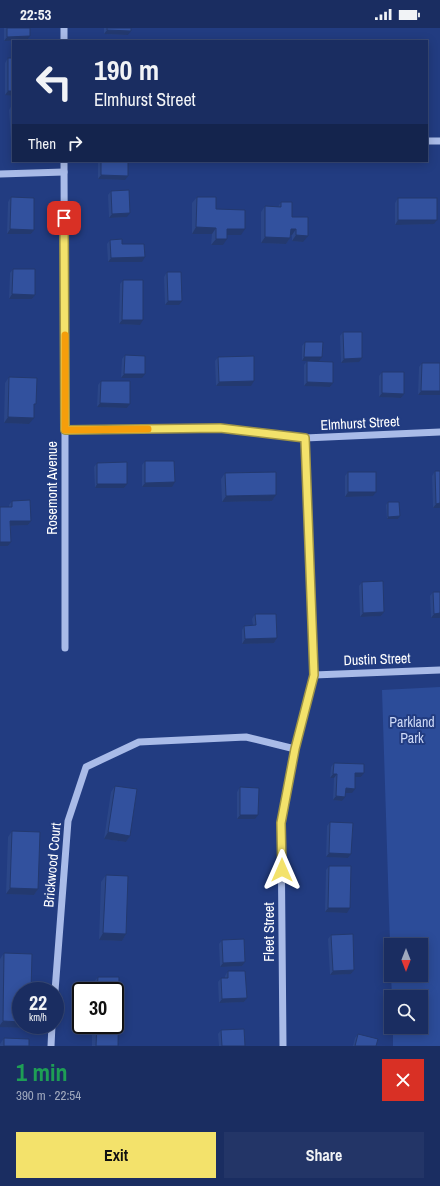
<!DOCTYPE html>
<meta charset="utf-8">
<style>
body{margin:0;font-family:"Archivo Narrow",sans-serif;background:#233567;color:#f1f3f6;height:100vh;display:flex;flex-direction:column;font-size:15px;white-space:nowrap}
*{box-sizing:border-box;margin:0}
p{font-size:13px;color:#9fa8bd}
.icon{flex:none;width:22px;height:22px;fill:none;stroke:currentColor;stroke-width:2;stroke-linecap:round;stroke-linejoin:round}
.map{position:relative;height:1018px;overflow:hidden}
.panel{display:flex;flex-direction:column;background:#1a2d61;flex:1}
.panel>*{flex:none}
.banner{position:absolute;left:12px;top:12px;width:416px;height:122px;border-radius:0px;box-shadow:0 2px 10px #0003,0 0 0 1px #384976;background:#1a2d61;color:#f1f3f6;overflow:hidden}
.needle{width:26px;rotate:180deg}
.fabs{position:absolute;left:384px;top:910px;display:grid;gap:8px}
.fabs a{display:grid;place-items:center;width:44px;height:44px;border-radius:0px;background:#1a2d61;box-shadow:0 2px 10px #0003,0 0 0 1px #384976;font-size:20px}
.speed{position:absolute;left:12px;top:954px;display:flex;gap:8px;font-size:20px;font-weight:700;text-align:center}
.speed>*{display:grid;place-content:center;width:52px;height:52px;border-radius:50%;background:#1a2d61;box-shadow:0 2px 10px #0003,0 0 0 1px #384976;line-height:1}
.speed small{font-size:10px;font-weight:400}
.speed .limit{border:2px solid #111;border-radius:6px;background:#fff;color:#111}
.pin{position:absolute;display:grid;place-items:center;width:34px;height:34px;color:#fff;margin:-17px;border-radius:8px;box-shadow:0 2px 6px #0006}
.me{position:absolute;width:44px;margin:-22px;rotate:0deg;stroke-linejoin:round;filter:drop-shadow(0 0 3px #0008)}
.turn{display:flex;align-items:center;gap:14px;height:84px;padding:0 16px;font-size:18px}
.turn .icon{width:52px;height:52px;stroke-width:2.5}
.turn b{display:block;font-size:28px;line-height:34px}
.then{display:flex;align-items:center;height:38px;padding:0 16px;background:#0003;gap:8px;font-size:15px}
.round{display:grid;place-items:center;flex:none;width:42px;height:42px;border-radius:0px;background:#233567}
.headline{display:flex;align-items:center;justify-content:space-between;height:68px;padding:0 16px}
h1{font-size:24px;font-weight:700;line-height:30px;color:#1e9e55}
.button{display:flex;gap:8px;margin-top:auto;padding:8px 16px}
.button a{flex:1;height:46px;border-radius:0px;background:#f3e26b;color:#111;font-size:16px;font-weight:700;line-height:46px;text-align:center}
.button a+a{background:#233567;color:#f1f3f6}
.status{display:flex;justify-content:space-between;align-items:center;height:28px;padding:0 20px;background:#1a2d61;direction:ltr}
.status svg{height:11px;fill:currentColor}
.map>svg:first-child{display:block}
</style>
<div class="status"><b>22:53</b><svg viewBox="0 0 49 12"><path d="M0 12V9h3v3zM5 12V6h3v6zM10 12V3h3v9zM15 12V0h3v12zM26 1h20v11H26zM47 4h2v5h-2z"/></svg></div>
<div class="map">
<svg width="440" height="1018" viewBox="0 0 440 1018">
<rect width="100%" height="100%" fill="#223c81"/>
<path fill="#2c4c99" d="M440,659V1018H393V999H421V969H392L391,947H421V917H391V946L382,662Z"/>
<g fill="none" stroke-linecap="round" stroke-linejoin="round">
<g stroke="#a9bbe8" stroke-width="7">
<path d="M64,13V0"/>
<path d="M427,113H440"/>
<path d="M64,133L65,402V620"/>
<path d="M0,146L64,144"/>
<path d="M65,402L220,400L305,410L440,404"/>
<path d="M314,647L440,642"/>
<path d="M55,963L68,793L86,739L139,714L246,709L295,721"/>
<path d="M51,1018L52,997"/>
<path d="M283,1018L281,795L295,721L314,647L305,410"/>
</g>
</g>
<g fill="#2b4688">
<path d="M4,0H30L27,12L4,13Z"/>
<path d="M104,0H131L128,7L104,6Z"/>
<path d="M8,30L13,68L5,67V35Z"/>
<path d="M12,77H13V112H11L9,82Z"/>
<path d="M98,133H128L125,152L98,151Z"/>
<path d="M111,163L127,189L109,190L108,167Z"/>
<path d="M11,169L34,202L31,206H7L8,174Z"/>
<path d="M197,169L216,181L241,207H227L223,217H211L212,206H192V175Z"/>
<path d="M398,170L434,196L395,197V175Z"/>
<path d="M281,174L292,189L303,214L292,213V207H291L290,210L286,216L261,215V184L265,178L278,179Z"/>
<path d="M110,212L122,216L142,234H108L107,216Z"/>
<path d="M13,241L35,267L32,271H9L10,245Z"/>
<path d="M167,244L179,277H165L164,249Z"/>
<path d="M123,252L140,297L119,296L120,256Z"/>
<path d="M343,304L359,334L341,335L340,308Z"/>
<path d="M305,314L322,329L319,333H302V318Z"/>
<path d="M125,327L142,350H121L122,331Z"/>
<path d="M218,329L251,358H216L215,333Z"/>
<path d="M307,333L333,355L330,359L304,358V337Z"/>
<path d="M422,335H440V367H418L419,339Z"/>
<path d="M382,344L404,366L401,370L379,369V348Z"/>
<path d="M9,349L34,379L29,396L4,395L5,355Z"/>
<path d="M101,353L130,376L127,380L97,379L98,357Z"/>
<path d="M145,433L172,459H142V437Z"/>
<path d="M97,435L127,456L124,460H95L94,439Z"/>
<path d="M435,443H440V480H433L432,448Z"/>
<path d="M348,444L373,468L345,469V448Z"/>
<path d="M225,445L276,467L272,473L222,474L221,451Z"/>
<path d="M12,473L31,493L28,497L11,498V514L8,518L9,477Z"/>
<path d="M388,474L400,488L398,491H387L386,477Z"/>
<path d="M362,554L384,584L381,588L360,589L359,558Z"/>
<path d="M433,564L440,590H431L430,568Z"/>
<path d="M255,586L277,610L274,615L242,616V602L244,598L253,597L252,591Z"/>
<path d="M334,735L364,745L361,749H355L352,765H345L342,773L333,772L334,750H330L331,739Z"/>
<path d="M115,758L130,808L126,814L104,811L111,764Z"/>
<path d="M240,759L255,791H237V764Z"/>
<path d="M330,794L351,826L348,830L326,829L327,798Z"/>
<path d="M12,803L38,861L34,867L6,866L8,809Z"/>
<path d="M329,838L347,885L325,884L326,842Z"/>
<path d="M106,847L126,906L122,913L99,912L101,854Z"/>
<path d="M331,907L354,942L351,946L330,947L328,911Z"/>
<path d="M222,912L245,934L242,938L220,939L219,916Z"/>
<path d="M4,925L26,1000L0,999V931Z"/>
<path d="M228,943L247,970L244,974L219,975L218,954L221,950H225V948Z"/>
<path d="M98,949H119L118,1018H92V997H115V963H93V955Z"/>
<path d="M221,1002L245,1018H219L218,1006Z"/>
<path d="M358,1006L376,1018H353L355,1010Z"/>
<path d="M4,1010L29,1018H0V1016Z"/>
</g>
<g fill="#23396f">
<path d="M107,2L131,3L128,7L104,6Z"/>
<path d="M30,8L27,12L4,13L7,9Z"/>
<path d="M8,63H13V68L5,67Z"/>
<path d="M101,147L128,148L125,152L98,151Z"/>
<path d="M130,185L127,189L109,190L112,186Z"/>
<path d="M398,192H437L434,196L395,197Z"/>
<path d="M196,199L216,200L212,206H192Z"/>
<path d="M10,201L34,202L31,206H7Z"/>
<path d="M227,201H245L241,207H223Z"/>
<path d="M291,201H296L292,207H286Z"/>
<path d="M296,207L308,208L303,214L292,213Z"/>
<path d="M265,209L290,210L286,216L261,215Z"/>
<path d="M216,211H227L223,217H211Z"/>
<path d="M145,229L142,234H108L111,230Z"/>
<path d="M12,266L35,267L32,271H9Z"/>
<path d="M168,273H182L179,277H165Z"/>
<path d="M122,292H143L140,297L119,296Z"/>
<path d="M304,329H322L319,333H302Z"/>
<path d="M362,330L359,334L341,335L344,331Z"/>
<path d="M124,346H145L142,350H121Z"/>
<path d="M254,353L251,358H216L219,354Z"/>
<path d="M307,354L333,355L330,359L304,358Z"/>
<path d="M421,363H440V367H418Z"/>
<path d="M382,365L404,366L401,370L379,369Z"/>
<path d="M100,375L130,376L127,380L97,379Z"/>
<path d="M8,389L34,390L29,396L4,395Z"/>
<path d="M175,454L172,459H142L145,455Z"/>
<path d="M97,456H127L124,460H95Z"/>
<path d="M348,464H376L373,468L345,469Z"/>
<path d="M276,467L272,473L222,474L226,468Z"/>
<path d="M440,475V480H433L436,476Z"/>
<path d="M400,488L398,491H387L388,489Z"/>
<path d="M10,493H31L28,497L7,498Z"/>
<path d="M0,514H11L8,518H0Z"/>
<path d="M384,584L381,588L360,589L363,585Z"/>
<path d="M440,585V590H431L434,586Z"/>
<path d="M277,610L274,615L242,616L245,611Z"/>
<path d="M355,745H364L361,749H352Z"/>
<path d="M333,746H337L334,750H330Z"/>
<path d="M346,760L355,761L352,765H343Z"/>
<path d="M336,768L345,769L342,773L333,772Z"/>
<path d="M240,787H258L255,791H237Z"/>
<path d="M108,804L130,808L126,814L104,811Z"/>
<path d="M329,825L351,826L348,830L326,829Z"/>
<path d="M10,860L38,861L34,867L6,866Z"/>
<path d="M328,880H350L347,885L325,884Z"/>
<path d="M103,905L126,906L122,913L99,912Z"/>
<path d="M245,934L242,938L220,939L223,935Z"/>
<path d="M354,942L351,946L330,947L333,943Z"/>
<path d="M247,970L244,974L219,975L222,971Z"/>
<path d="M3,993L21,994V997H28L26,1000L0,999V997Z"/>
</g>
<g fill="#32519e" stroke="#23396f">
<path d="M7,0H30V8L7,9Z"/>
<path d="M107,0H131V3L107,2Z"/>
<rect x="8" y="30" width="5" height="33"/>
<path d="M101,133H128V148L101,147Z"/>
<path d="M129,162L130,185L112,186L111,163Z"/>
<path d="M11,169L34,170V202L10,201Z"/>
<path d="M197,169H216V181L245,182V201H227V211H216V200L196,199Z"/>
<rect x="398" y="170" width="39" height="22"/>
<path d="M281,174H292V189H308V208L296,207V201H291L290,210L265,209V178L281,179Z"/>
<path d="M122,211V216H144L145,229L111,230L110,212Z"/>
<path d="M13,241H35V267L12,266Z"/>
<path d="M167,244H181L182,273H168Z"/>
<path d="M123,252H143V292H122Z"/>
<path d="M343,304H362V330L344,331Z"/>
<path d="M305,314H323L322,329H304Z"/>
<path d="M125,327L145,328V346H124Z"/>
<path d="M254,328V353L219,354L218,329Z"/>
<path d="M307,333L333,334V355L307,354Z"/>
<path d="M422,335H440V363H421Z"/>
<path d="M382,344H404V366L382,365Z"/>
<path d="M9,349L37,350L36,376H34V390L8,389Z"/>
<path d="M101,353H130V376L100,375Z"/>
<path d="M145,433H174L175,454L145,455Z"/>
<path d="M127,434V456H97V435Z"/>
<path d="M435,443H440V475L436,476Z"/>
<path d="M276,444V467L226,468L225,445Z"/>
<rect x="348" y="444" width="28" height="20"/>
<path d="M30,472L31,493H10L11,514H0V479H12V473Z"/>
<path d="M388,474H399L400,488L388,489Z"/>
<path d="M383,553L384,584L363,585L362,554Z"/>
<path d="M433,564H440V585L434,586Z"/>
<path d="M255,586H276L277,610L245,611L244,598L256,597Z"/>
<path d="M334,735L364,736V745H355V761L346,760L345,769L336,768L337,746H333Z"/>
<path d="M115,758L137,761L130,808L108,804Z"/>
<path d="M240,759L259,760L258,787H240Z"/>
<path d="M330,794L353,795L351,826L329,825Z"/>
<path d="M12,803L40,804L38,861L10,860Z"/>
<path d="M329,838H351L350,880H328Z"/>
<path d="M106,847L128,848L126,906L103,905Z"/>
<path d="M353,906L354,942L333,943L331,907Z"/>
<path d="M244,911L245,934L223,935L222,912Z"/>
<path d="M4,925L32,926L31,963H21V994L3,993Z"/>
<path d="M228,943H245L247,970L222,971L221,950H228Z"/>
<path d="M98,949H119L118,1018H96L97,997H115V963H97Z"/>
<path d="M244,1001L245,1018H222L221,1002Z"/>
<path d="M358,1006L378,1011L376,1018H355Z"/>
<path d="M4,1010L29,1011V1018H4Z"/>
</g>
<g fill="none" stroke-linecap="round" stroke-linejoin="round">
<defs>
<path id="route" d="M64,190L65,402L220,400L305,410L314,647L295,721L281,795L282,842"/>
</defs>
<use href="#route" stroke="#9e9346" stroke-width="10"/>
<use href="#route" stroke="#f3e26b" stroke-width="7"/>
<path stroke="#f59e0b" stroke-width="7" d="M65,307V402L148,401"/>
</g>
<g text-anchor="middle" dominant-baseline="central" stroke-width="4" stroke-linejoin="round" paint-order="stroke">
<g font-size="14" fill="#fff" stroke="#223c81">
<text transform="translate(360 395) rotate(-3)">Elmhurst Street</text>
<text transform="translate(52 460) rotate(-90)">Rosemont Avenue</text>
<text transform="translate(377 631) rotate(-2)">Dustin Street</text>
<text transform="translate(52 837) rotate(-85)">Brickwood Court</text>
<text transform="translate(269 904) rotate(-90)">Fleet Street</text>
</g>
<g font-size="14" fill="#cdd9f6" stroke="#223c81">
<text x="412" y="694">Parkland<tspan x="412" dy="16">Park</tspan></text>
</g>
</g>
</svg>
<div class="fabs">
<a><svg class="needle" viewBox="-14 -14 28 28"><path d="M0-13l5 13h-10z" fill="#e53935"/><path d="M0 13l5-13h-10z" fill="#9fa8bd"/></svg></a>
<a><svg class="icon" aria-label="search" viewBox="0 0 24 24"><circle cx="10" cy="10" r="6"/><path d="M15 15l6 6"/></svg></a>
</div>
<div class="speed"><div>22<small>km/h</small></div><div class="limit">30</div></div>
<div class="pin" style="left:64px;top:190px;background:#d93025"><svg class="icon" aria-label="arrive" viewBox="0 0 24 24"><path d="M6 21V4h12l-3 4 3 4H6"/></svg></div>
<svg class="me" style="left:282px;top:842px" viewBox="-20 -20 40 40"><path d="M0-17L14 15 0 8-14 15z" fill="#f3e26b" stroke="#fff" stroke-width="4"/></svg>
<div class="banner">
<div class="turn"><svg class="icon" aria-label="left" viewBox="0 0 24 24"><path d="M17 20v-9H6M10 6l-5 5 5 5"/></svg><div><b>190 m</b>Elmhurst Street</div></div>
<div class="then">Then<svg class="icon" aria-label="right" viewBox="0 0 24 24"><path d="M7 20v-9h11M14 6l5 5-5 5"/></svg></div>
</div>
</div>
<section class="panel">
<div class="headline"><div><h1>1 min</h1><p>390 m · 22:54</p></div><a class="round" style="background:#d93025;color:#fff"><svg class="icon" aria-label="close" viewBox="0 0 24 24"><path d="M6 6l12 12M18 6L6 18"/></svg></a></div>
<div class="button"><a>Exit</a><a>Share</a></div>
</section>
